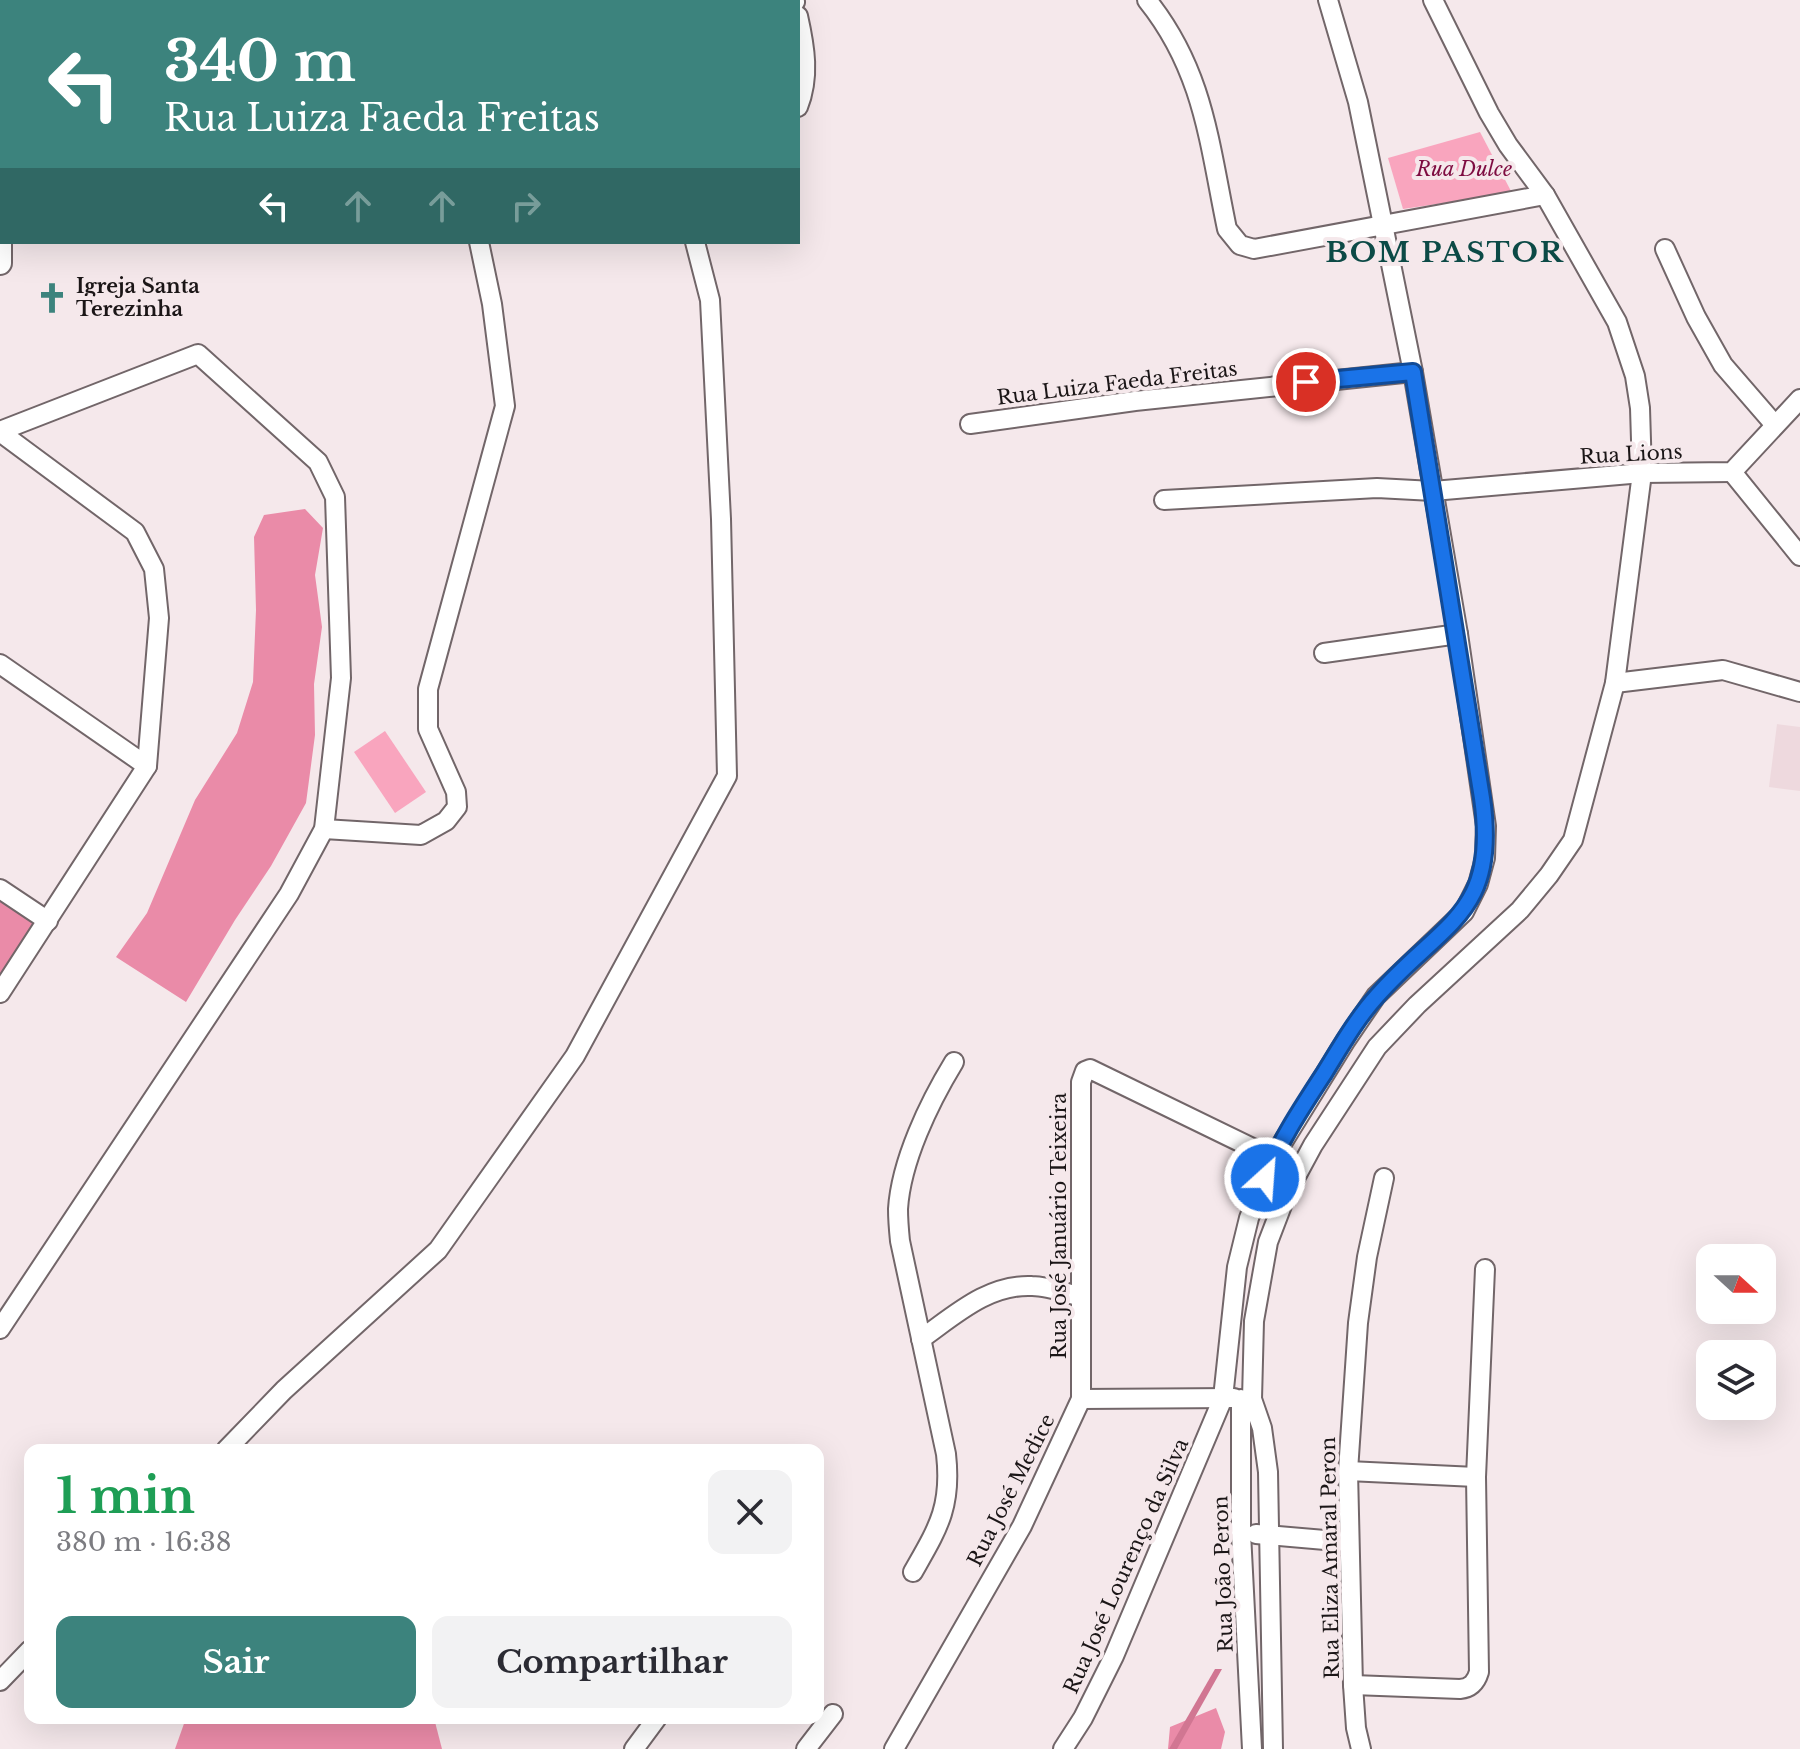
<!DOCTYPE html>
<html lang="pt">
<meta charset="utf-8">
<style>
body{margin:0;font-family:"Libre Baskerville",serif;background:#f2f2f3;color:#2b2b33;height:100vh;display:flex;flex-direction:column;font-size:30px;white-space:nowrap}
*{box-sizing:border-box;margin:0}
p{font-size:26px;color:#7c7c81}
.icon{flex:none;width:44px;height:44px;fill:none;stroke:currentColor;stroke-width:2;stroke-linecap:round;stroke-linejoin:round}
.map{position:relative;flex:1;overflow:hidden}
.details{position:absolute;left:24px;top:1444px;width:800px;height:280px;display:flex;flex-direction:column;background:#fff;border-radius:16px;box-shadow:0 8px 32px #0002}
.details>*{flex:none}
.banner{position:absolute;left:0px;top:0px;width:800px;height:244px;box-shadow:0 8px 32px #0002;background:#3c837d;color:#fff;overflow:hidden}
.needle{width:52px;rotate:111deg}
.controls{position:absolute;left:1696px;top:1244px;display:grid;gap:16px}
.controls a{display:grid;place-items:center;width:80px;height:80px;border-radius:16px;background:#fff;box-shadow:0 8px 32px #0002;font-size:40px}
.pin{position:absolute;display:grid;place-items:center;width:68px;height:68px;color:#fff;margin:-34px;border:4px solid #fff;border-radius:50%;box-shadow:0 2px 8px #0007}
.me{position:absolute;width:88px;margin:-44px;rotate:26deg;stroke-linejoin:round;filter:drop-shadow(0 0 6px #0008)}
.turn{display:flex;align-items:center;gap:28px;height:168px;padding:0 32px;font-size:36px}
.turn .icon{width:104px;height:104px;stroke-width:2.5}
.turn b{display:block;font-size:56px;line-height:68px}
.lanes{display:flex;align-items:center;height:76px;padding:0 32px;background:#0003;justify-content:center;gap:40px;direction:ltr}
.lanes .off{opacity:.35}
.round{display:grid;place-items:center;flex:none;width:84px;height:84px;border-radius:16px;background:#f2f2f3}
.headline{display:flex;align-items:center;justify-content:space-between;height:136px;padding:0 32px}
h1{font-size:48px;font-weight:700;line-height:60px;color:#1e9e55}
.cta{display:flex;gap:16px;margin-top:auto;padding:16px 32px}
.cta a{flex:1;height:92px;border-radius:16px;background:#3c837d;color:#fff;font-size:32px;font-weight:700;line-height:92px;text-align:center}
.cta a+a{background:#f2f2f3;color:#2b2b33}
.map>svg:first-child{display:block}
</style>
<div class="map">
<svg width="1800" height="1749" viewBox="0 0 1800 1749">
<rect width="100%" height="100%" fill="#f5e8eb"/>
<path fill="#eed9de" d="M1777,724L1800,727V791L1769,787Z"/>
<g fill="#f9a5be">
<path d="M1480,132L1512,193L1403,209L1388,158Z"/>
<path d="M385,731L426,792L395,813L354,752Z"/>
</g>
<g fill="#ea8ba8">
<path d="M305,509L323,528L315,575L322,627L314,684L315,735L306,803L271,866L235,920L186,1002L116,957L147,913L195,800L237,733L253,682L256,610L254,537L264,515Z"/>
<path d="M0,892L38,918L0,974Z"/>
<path d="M1216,1708L1225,1732L1221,1749H1168L1170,1727Z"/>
<path d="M186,1718H434L442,1749H175Z"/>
</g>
<path fill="#d17692" d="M1215,1669H1222L1177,1749H1169Z"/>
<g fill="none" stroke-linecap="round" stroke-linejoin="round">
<defs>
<g id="minor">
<path d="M794,0L795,2"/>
<path d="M1147,0C1204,71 1209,143 1227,229L1240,245L1254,249L1545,195"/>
<path d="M798,16C805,47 810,77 798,107"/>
<path d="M1665,249L1696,317L1723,365L1775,425"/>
<path d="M970,424L1135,401L1413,372"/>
<path d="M0,431L198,354L318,462L335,497L341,678L324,829L289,894L0,1329"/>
<path d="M0,432L135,532L154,569L159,618L147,766L0,993"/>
<path d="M1732,472L1800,556"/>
<path d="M1164,500L1377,488L1433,491L1642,473L1732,472L1800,399"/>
<path d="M1324,653L1458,634"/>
<path d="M0,664L147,766"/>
<path d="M1615,683L1723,670L1800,692"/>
<path d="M324,829L421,835L446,821L457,807L456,792L428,729V689L505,406L492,304L479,242"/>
<path d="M0,889L48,921"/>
<path d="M921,1339C955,1315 988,1284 1032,1286C1048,1286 1066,1293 1081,1297"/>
<path d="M1081,1399L1234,1398"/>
<path d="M1241,1399V1533L1252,1749"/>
<path d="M226,1450L284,1390L438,1250L575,1056L727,776L721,519L710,300L695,242"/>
<path d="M1348,1471L1476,1477"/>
<path d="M1256,1534L1348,1542"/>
<path d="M913,1572C938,1528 952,1507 946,1454L900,1241C899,1231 898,1220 898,1209C901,1161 929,1103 954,1062"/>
<path d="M0,1681L30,1650"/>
<path d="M1353,1685L1460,1689C1471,1688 1476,1682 1479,1672L1476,1477L1485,1269"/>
<path d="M634,1749L657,1718"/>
<path d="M806,1749L833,1714"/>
<path d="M894,1749L1022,1526L1081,1399V1082L1085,1071L1090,1069L1273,1158"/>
<path d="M1063,1749L1083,1718L1114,1656L1223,1398L1237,1267L1249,1218L1273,1158L1346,1040L1376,996L1464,912L1478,884L1485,858L1486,826L1458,634L1413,372L1358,102L1328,0"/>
<path d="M1273,1749L1268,1472L1262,1428L1252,1399L1254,1321L1268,1242L1286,1195L1313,1145L1377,1047L1417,1005L1520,910L1549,875L1573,840L1615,683L1642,473L1640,408L1635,376L1617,322L1545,195L1508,145L1489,113L1433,0"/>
<path d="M1361,1749L1356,1728L1353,1685L1348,1471L1358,1323L1367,1257L1384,1178"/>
</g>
<path id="major" d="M0,170V263"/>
</defs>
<use href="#minor" stroke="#726669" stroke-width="22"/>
<use href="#major" stroke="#726669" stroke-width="26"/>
<use href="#minor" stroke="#fff" stroke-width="18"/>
<use href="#major" stroke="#fff" stroke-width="22"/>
</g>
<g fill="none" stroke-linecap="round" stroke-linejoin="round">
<defs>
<path id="route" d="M1265,1178C1280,1140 1303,1106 1325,1072C1341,1046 1357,1018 1377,996C1442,922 1499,915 1482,798L1413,372L1306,382"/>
</defs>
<use href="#route" stroke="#114b97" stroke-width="20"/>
<use href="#route" stroke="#1a73e8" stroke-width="14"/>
</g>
<defs>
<symbol id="church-bare" viewBox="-9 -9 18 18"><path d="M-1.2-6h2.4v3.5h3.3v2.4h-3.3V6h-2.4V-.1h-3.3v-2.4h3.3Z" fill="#3c837d" stroke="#f5e8eb" stroke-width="2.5" paint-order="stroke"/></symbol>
</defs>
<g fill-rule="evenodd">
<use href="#church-bare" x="30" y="276" width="44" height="44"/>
</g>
<g text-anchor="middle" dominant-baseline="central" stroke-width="8" stroke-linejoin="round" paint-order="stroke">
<g font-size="20" font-style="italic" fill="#7e0c41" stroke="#f5e8eb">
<text x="1464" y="169">Rua Dulce</text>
</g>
<g font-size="20" font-weight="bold" fill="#1b1617" stroke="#f5e8eb" text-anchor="start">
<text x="76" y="286">Igreja Santa<tspan x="76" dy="23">Terezinha</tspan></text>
</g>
<g font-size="20" fill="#1b1617" stroke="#f5e8eb">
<text transform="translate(1117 383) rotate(-7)">Rua Luiza Faeda Freitas</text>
<text transform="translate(1631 454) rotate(-3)">Rua Lions</text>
<text transform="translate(1059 1226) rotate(-90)">Rua José Januário Teixeira</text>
<text transform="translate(1011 1490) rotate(-63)">Rua José Medice</text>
<text transform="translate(1330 1558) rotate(-91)">Rua Eliza Amaral Peron</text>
<text transform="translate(1126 1566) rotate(-66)">Rua José Lourenço da Silva</text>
<text transform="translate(1223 1574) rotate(-92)">Rua João Peron</text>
</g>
<g font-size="28" font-weight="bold" letter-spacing="2" fill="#0c4a46" stroke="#f5e8eb">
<text x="1445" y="252">BOM PASTOR</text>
</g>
</g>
</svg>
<div class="controls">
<a><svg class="needle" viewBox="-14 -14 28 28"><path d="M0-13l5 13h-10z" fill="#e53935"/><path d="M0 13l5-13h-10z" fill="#7c7c81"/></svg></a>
<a><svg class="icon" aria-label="layers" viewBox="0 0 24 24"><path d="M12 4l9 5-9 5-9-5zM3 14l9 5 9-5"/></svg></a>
</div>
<div class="pin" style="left:1306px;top:382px;background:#d93025"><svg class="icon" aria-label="arrive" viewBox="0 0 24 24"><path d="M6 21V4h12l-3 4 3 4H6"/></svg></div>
<svg class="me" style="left:1265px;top:1178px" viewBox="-20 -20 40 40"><circle r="17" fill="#1a73e8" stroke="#fff" stroke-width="3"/><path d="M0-11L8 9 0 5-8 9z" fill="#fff"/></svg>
<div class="banner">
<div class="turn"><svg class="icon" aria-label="left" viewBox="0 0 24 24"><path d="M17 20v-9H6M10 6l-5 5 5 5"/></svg><div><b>340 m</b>Rua Luiza Faeda Freitas</div></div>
<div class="lanes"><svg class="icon" aria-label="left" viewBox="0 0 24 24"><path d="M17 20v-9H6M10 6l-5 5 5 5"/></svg><svg class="icon off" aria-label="ahead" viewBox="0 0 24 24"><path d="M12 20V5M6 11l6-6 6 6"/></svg><svg class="icon off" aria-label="ahead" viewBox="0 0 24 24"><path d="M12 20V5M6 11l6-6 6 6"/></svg><svg class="icon off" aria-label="right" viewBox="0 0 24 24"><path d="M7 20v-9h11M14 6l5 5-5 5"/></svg></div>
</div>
<section class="details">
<div class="headline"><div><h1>1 min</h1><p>380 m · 16:38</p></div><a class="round"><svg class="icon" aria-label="close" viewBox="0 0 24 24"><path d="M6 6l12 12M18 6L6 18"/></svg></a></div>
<div class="cta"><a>Sair</a><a>Compartilhar</a></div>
</section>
</div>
